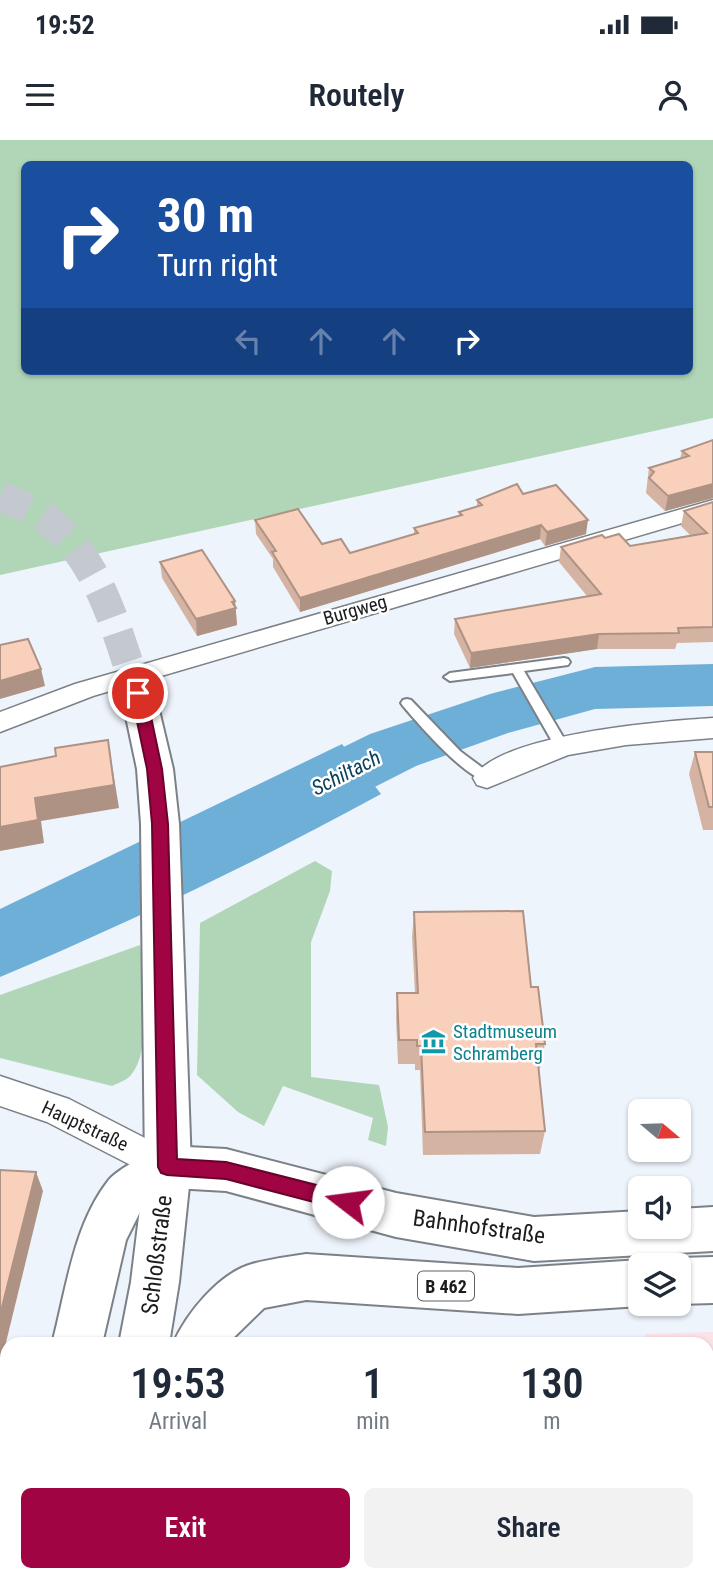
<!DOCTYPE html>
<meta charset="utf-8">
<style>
body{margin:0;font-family:"Roboto Condensed",sans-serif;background:#f2f2f3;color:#1f2937;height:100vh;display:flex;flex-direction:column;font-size:26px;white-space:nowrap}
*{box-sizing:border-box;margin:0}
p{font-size:23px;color:#747a83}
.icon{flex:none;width:38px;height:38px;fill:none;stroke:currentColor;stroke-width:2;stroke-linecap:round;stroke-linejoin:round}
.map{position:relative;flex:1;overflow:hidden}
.drawer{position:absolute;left:0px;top:1197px;width:714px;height:245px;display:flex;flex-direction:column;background:#fff;border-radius:21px 21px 0 0;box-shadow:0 2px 5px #0004}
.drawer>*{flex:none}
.top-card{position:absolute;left:21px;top:21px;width:672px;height:214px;border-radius:10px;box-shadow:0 2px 5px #0004;background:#1a4fa0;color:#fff;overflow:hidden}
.needle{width:46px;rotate:109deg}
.controls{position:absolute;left:628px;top:959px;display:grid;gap:14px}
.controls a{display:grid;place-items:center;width:63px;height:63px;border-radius:10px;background:#fff;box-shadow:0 2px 5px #0004;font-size:35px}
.pin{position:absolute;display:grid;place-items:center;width:60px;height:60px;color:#fff;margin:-30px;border:4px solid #fff;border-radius:50%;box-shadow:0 2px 7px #0007}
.me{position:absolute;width:77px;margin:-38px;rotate:285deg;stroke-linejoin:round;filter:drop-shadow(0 0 5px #0008)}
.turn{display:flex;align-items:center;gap:24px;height:147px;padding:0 21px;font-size:32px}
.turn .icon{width:91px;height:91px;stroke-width:2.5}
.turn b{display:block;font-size:49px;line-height:60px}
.lanes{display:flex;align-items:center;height:66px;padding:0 21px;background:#0003;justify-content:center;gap:35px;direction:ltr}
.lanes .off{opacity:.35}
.eta{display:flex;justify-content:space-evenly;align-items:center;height:119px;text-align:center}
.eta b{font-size:42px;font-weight:600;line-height:49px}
.action{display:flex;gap:14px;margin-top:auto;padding:14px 21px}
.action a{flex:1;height:80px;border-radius:10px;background:#a00443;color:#fff;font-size:28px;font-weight:600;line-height:80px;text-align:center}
.action a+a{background:#f2f2f3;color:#1f2937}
.status{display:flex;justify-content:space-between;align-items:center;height:49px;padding:0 35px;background:#fff;direction:ltr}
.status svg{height:19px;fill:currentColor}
header{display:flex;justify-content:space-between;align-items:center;height:91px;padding:0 21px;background:#fff;font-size:32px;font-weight:600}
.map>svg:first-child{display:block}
</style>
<div class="status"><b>19:52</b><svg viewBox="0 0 49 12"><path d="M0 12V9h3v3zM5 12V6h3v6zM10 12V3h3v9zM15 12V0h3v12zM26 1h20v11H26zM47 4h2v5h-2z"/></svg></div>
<header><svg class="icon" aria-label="menu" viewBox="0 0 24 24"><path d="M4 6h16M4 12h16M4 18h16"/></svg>Routely<svg class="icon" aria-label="person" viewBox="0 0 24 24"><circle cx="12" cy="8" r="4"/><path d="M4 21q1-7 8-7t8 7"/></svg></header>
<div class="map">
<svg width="713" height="1442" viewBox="0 0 713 1442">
<rect width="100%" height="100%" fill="#edf4fb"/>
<path fill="#fce1e6" d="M713,1192V1387H707V1204H647L645,1194Z"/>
<g fill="#b1d6b7" fill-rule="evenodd">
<path d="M0,0H713V278L0,435ZM24,24H690V231H24Z"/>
<path d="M315,721L332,731L330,751L311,802V937L379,945L388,987L386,1006L368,1000L373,978L283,946L264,986L238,972L197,935L200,783Z"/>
<path d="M140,805C144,836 152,912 131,935C127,940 118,943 112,946L0,918V855Z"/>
</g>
<path fill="#6eafd8" d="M342,604L381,654C257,722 130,782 0,837V769Z"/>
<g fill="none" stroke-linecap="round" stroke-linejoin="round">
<path fill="#6eafd8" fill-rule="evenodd" d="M713,524V566L595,569L508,593L416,626L300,685L277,693L254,685L244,668L254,651L370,594L490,554L595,527Z"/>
<path stroke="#c3c9cf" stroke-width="31" stroke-dasharray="31 16" stroke-linecap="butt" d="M0,356C15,363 31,368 44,377C101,418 116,492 138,553"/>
<defs>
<g id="service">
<path d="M564,518L568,519L570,522L568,525L524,531L569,607L562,612L557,610L513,533L450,541L444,537L450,533Z"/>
<path d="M407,559L411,560L460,611L492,635L494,638L492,641C471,646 417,582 403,566L401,563L403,560Z"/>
</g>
<g id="minor">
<path d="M713,360V374L93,556L0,592V572L75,544Z"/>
<path d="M713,578V598L626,605L568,615L487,648L477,645L473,638C498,594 664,581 713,578Z"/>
<path d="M0,936L69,959L180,1016L186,1027L180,1038L168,1043L156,1038L47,982L0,966Z"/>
</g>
<path id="secondary" d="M138,541L150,545L155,553L173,629L179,684L191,1027L179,1142L169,1204H119L131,1142L145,1027L141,684L137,629L121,553L126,545Z"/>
<g id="primary">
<path d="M168,1006L226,1009L396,1053L534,1077L640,1071V1087H679V1069L713,1067V1111L534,1121L396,1097L226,1051L174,1048L141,1070L126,1100L102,1204H52C66,1151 73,1086 108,1041C118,1028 152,1012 168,1006Z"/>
<path d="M306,1114L518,1128L640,1120L654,1125H640V1164H646L640,1166L518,1174L306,1160L264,1168L227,1204H173C186,1174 219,1133 252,1124C269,1119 288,1117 306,1114Z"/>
<path d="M713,1117V1163L679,1164H678L679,1125H662L679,1118Z"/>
<path d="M7,1415V1435H52L50,1442H0V1427Z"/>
<path d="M80,1435H137L134,1442H77Z"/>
</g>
</defs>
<use href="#service" stroke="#7b8187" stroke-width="4"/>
<use href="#minor" stroke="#7b8187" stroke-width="3"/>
<use href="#secondary" stroke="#7b8187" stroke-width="4"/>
<use href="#primary" stroke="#7b8187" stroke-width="4"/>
<use href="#service" fill="#fff" fill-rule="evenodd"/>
<use href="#minor" fill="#fff" fill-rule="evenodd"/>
<use href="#secondary" fill="#fff" fill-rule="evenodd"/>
<use href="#primary" fill="#fff" fill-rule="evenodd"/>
</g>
<g fill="#d5b3a2">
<path d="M713,300V358L665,371L646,353L649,328L680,319L682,311Z"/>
<path d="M523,354L586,394L545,406L540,399L300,472L273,427V419L256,394L255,380L322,404L350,413L414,395V388L459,376V372L477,367V360Z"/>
<path d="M713,362V502L677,503L675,509H597L470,528L454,494L455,479L587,456L559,422L561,407L605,398L630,406L690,395L681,386L684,371Z"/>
<path d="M160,422L235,461L237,485L197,496L162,438Z"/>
<path d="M695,612H713V690H703L689,634Z"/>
<path d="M414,772L531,847L545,904L540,928H538L545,991L540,1014L423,1015L420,930H415V924H398L396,878L397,853H415L412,797Z"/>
</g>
<g fill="#ae9284">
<path d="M713,344V358L665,371L668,356Z"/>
<path d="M588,380L586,394L545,406L547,392Z"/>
<path d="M541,385L540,399L300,472V458Z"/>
<path d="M235,461L237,485L197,496L196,479Z"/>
<path d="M599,494L597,509L470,528L471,513Z"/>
<path d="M41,529L45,546L0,559V541Z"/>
<path d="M108,600L119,668L41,681L44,703L0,711V687L35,658Z"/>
<path d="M36,1032L43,1051L0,1227V1175Z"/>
</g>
<g fill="#f8d0bc" stroke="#ae9284" stroke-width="2">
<path d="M713,300V344L668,356L649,338L654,332L649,328L689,316L682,311Z"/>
<path d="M517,344L523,354L556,345L588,380L547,392L541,385L300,458L272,412L276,411L255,380L298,369L322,404L341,399L350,413L418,393L414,388L462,375L459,372L482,365L477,360Z"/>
<path d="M713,362V487L678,488L679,493L599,494L471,513L455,479L601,454L561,407L602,395L605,398L619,394L630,406L707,393L684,371Z"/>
<path d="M202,410L235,461L232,462L236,468L196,479L160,422Z"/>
<path d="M28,499L41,529L0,541V505Z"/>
<path d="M108,600L114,645L35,658L38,680L0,687V627L56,616L55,608Z"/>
<path d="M695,612H713V667H709Z"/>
<path d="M523,771L531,847H538L545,904H536L545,991L425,992L421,906H417V900H399L397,853H418L414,772Z"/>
<path d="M0,1030L36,1032L0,1175Z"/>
<path d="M238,1435H631L632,1442H238Z"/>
</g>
<path fill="#a00443" stroke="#68032c" stroke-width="2" d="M138,548L146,553L162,629L168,684L177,1019L226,1022L348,1053L355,1056L357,1062L355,1069L348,1071L226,1039L167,1035L161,1033L158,1027L152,684L147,629L131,553Z"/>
<defs>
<symbol id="museum-bare" viewBox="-9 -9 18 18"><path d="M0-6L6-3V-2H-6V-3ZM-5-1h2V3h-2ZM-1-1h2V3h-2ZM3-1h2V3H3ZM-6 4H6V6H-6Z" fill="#0f9aa8" stroke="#fff" stroke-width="2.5" paint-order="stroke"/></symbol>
</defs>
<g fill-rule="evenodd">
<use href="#museum-bare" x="416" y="884" width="35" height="35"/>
</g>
<g text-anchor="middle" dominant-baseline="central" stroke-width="5" stroke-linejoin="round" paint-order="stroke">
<rect fill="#fff" stroke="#5f6062" stroke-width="2" x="418" y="1131.5" width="56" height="29" rx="5"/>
<g font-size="18" font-weight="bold" fill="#1a1c1e">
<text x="446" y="1146">B 462</text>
</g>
<g font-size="19" fill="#1a1c1e" stroke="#fff">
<text transform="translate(355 470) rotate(-16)">Burgweg</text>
<text transform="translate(85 986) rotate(25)">Hauptstraße</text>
</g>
<g font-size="19" fill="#0d838f" stroke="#fff" text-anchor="start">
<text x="453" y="891">Stadtmuseum<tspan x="453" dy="22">Schramberg</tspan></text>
</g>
<g font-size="21" font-style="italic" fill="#0c415d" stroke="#fff">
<text transform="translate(346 633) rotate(-27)">Schiltach</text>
</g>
<g font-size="23" fill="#1a1c1e" stroke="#fff">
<text transform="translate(479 1087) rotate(8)">Bahnhofstraße</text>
<text transform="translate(157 1115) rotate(-83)">Schloßstraße</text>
</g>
</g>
</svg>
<div class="controls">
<a><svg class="needle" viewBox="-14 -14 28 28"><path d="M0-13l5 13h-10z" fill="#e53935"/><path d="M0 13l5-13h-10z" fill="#747a83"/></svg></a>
<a><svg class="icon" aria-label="sound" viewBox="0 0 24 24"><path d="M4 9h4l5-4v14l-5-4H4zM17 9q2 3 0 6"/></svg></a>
<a><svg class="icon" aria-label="layers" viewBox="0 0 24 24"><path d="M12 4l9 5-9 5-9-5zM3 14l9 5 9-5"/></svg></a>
</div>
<div class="pin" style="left:138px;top:553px;background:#d93025"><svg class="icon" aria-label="arrive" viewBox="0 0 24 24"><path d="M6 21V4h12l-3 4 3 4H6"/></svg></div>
<svg class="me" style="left:348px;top:1062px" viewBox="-20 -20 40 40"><circle r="19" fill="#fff"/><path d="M0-13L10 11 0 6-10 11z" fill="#a00443"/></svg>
<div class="top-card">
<div class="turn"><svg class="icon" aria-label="right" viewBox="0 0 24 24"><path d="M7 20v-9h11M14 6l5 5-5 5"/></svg><div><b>30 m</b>Turn right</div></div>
<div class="lanes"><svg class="icon off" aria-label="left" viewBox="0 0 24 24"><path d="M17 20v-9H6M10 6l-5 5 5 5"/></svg><svg class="icon off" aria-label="ahead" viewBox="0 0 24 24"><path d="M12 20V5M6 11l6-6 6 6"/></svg><svg class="icon off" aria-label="ahead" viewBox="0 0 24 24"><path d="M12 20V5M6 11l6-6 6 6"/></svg><svg class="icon" aria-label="right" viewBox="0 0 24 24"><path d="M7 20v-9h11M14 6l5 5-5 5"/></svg></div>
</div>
<section class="drawer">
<div class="eta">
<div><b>19:53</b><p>Arrival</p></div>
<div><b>1</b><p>min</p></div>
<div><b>130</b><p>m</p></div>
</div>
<div class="action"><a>Exit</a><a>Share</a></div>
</section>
</div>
